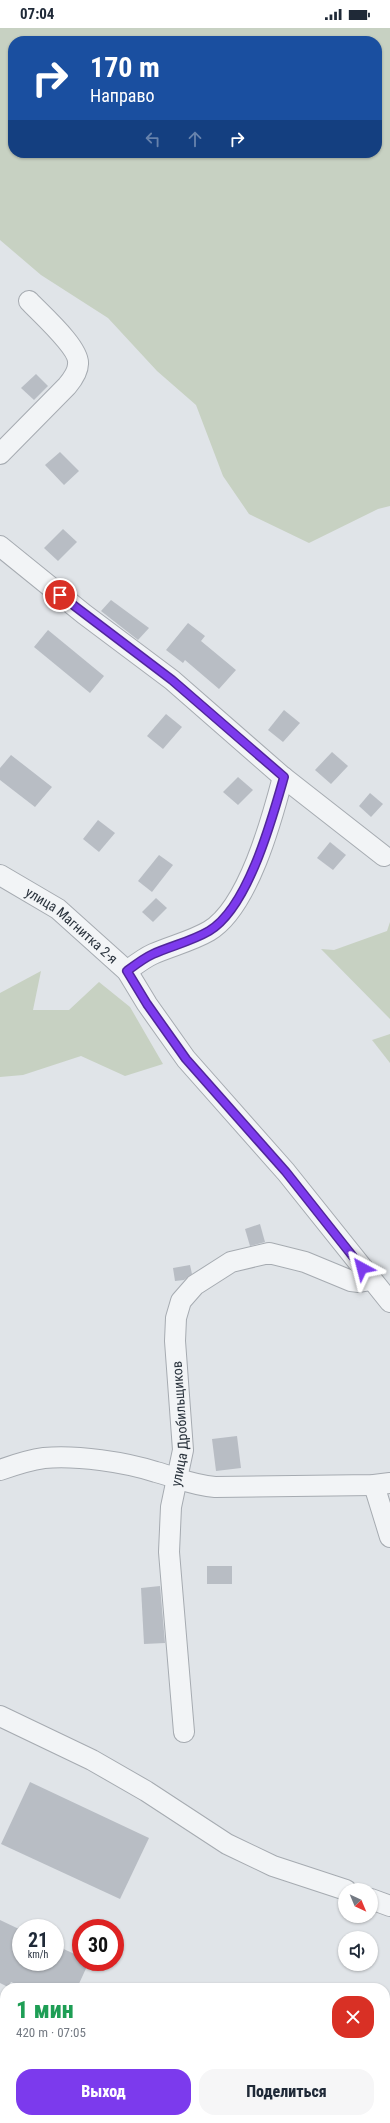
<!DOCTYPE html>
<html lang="ru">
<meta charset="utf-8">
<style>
body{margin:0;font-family:"Roboto Condensed",sans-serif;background:#f6f6f7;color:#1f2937;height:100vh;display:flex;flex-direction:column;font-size:15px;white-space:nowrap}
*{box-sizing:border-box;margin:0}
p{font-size:13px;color:#747a83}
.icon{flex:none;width:22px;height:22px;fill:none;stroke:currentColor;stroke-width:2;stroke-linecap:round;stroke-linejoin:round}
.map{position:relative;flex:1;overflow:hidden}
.side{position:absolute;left:0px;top:1955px;width:390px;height:140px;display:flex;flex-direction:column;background:#fff;border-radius:16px 16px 0 0;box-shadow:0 1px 3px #0004}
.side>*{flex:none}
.banner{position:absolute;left:8px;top:8px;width:374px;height:122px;border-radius:16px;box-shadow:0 1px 3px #0004;background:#1a4fa0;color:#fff;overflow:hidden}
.needle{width:26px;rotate:136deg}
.buttons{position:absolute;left:338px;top:1855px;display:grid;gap:8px}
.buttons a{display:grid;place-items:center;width:40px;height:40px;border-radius:50%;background:#fff;box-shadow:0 1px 3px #0004;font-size:20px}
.speed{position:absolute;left:12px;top:1891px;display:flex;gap:8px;font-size:20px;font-weight:700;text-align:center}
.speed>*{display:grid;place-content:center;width:52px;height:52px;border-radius:50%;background:#fff;box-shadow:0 1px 3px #0004;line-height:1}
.speed small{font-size:10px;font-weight:400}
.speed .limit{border:6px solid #d22;background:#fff;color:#111}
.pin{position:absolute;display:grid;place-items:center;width:34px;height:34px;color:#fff;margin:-17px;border:2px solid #fff;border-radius:50%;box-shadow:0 1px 4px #0007}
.me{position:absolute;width:44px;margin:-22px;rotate:322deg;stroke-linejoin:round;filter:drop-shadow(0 0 3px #0008)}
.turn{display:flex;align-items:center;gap:14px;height:84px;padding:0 16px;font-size:18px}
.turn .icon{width:52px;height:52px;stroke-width:2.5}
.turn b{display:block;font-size:28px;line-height:34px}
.lanes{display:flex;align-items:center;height:38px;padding:0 16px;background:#0003;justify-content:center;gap:20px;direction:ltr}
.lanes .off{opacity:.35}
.round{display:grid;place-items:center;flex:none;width:42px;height:42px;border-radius:16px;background:#f6f6f7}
.headline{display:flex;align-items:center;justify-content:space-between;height:68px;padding:0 16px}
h1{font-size:24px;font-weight:800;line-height:30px;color:#1e9e55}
.primary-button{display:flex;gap:8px;margin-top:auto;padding:8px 16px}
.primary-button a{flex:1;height:46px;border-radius:16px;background:#7c3aed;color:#fff;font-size:16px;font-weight:800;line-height:46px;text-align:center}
.primary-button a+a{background:#f6f6f7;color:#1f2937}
.status{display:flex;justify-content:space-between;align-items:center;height:28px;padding:0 20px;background:#fff;direction:ltr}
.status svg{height:11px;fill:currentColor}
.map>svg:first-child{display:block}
</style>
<div class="status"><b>07:04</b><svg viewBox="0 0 49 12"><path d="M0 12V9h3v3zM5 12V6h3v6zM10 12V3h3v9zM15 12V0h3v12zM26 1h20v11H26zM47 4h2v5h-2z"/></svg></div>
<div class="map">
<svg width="390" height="2095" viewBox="0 0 390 2095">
<rect width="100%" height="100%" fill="#e0e4e8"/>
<g fill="#c7d1c2" fill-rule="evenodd">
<path d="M0,0H390V478L378,481L309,515L249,486L223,448L196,377L157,343L108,290L41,247L0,212ZM13,13H377V125H13Z"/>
<path d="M390,894V991L321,921L334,922L387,903Z"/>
<path d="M41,943L33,982H69L99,954L130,979L163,1036L125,1048L81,1028L23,1047L0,1049V965Z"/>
<path d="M390,1006V1035L372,1012Z"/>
</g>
<g fill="#b8bdc4">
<path d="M36,346L48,358L34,372L21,360Z"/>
<path d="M60,424L79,443L64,457L45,437Z"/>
<path d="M63,501L77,514L58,533L44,520Z"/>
<path d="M111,572L149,600L138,612L101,583Z"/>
<path d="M188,595L205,608L201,613L236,642L219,661L185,632L183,635L166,622Z"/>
<path d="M48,602L104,648L90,665L34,619Z"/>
<path d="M284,682L300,695L283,714L268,702Z"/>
<path d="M166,686L182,699L163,721L147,708Z"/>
<path d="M332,724L348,738L331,756L315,742Z"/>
<path d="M11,727L52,759L35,779L0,752V740Z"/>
<path d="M238,749L253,762L238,777L223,764Z"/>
<path d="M370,765L383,776L371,789L359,778Z"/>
<path d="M98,792L115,805L99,824L83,811Z"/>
<path d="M330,814L346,827L333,842L317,830Z"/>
<path d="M159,827L173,837L152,864L138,853Z"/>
<path d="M156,870L167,880L153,894L142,884Z"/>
<path d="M260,1196L265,1214L250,1218L245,1201Z"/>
<path d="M190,1237L192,1246L184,1252L175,1253L173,1240Z"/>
<path d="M237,1408L241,1440L216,1443L212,1411Z"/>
<rect x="207" y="1538" width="25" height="18"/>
<path d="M160,1558L165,1615L144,1616L141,1560Z"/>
<path d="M30,1754L149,1810L120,1871L1,1816Z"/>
<path d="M0,1892L21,1902V1934H55V1917L81,1929V1934H89L77,1960H25L11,1954L8,1959L0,1955Z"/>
</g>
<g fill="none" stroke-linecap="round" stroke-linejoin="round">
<defs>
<g id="minor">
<path d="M0,426L67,358C72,352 78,344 78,336C80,320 40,285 29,273"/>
<path d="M0,518L84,586L172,652L283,749L384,828"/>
<path id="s1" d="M0,847L58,881L127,943L147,976L186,1031L286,1144L390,1274"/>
<path d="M127,943C135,937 144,930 153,926C171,918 192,913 209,903C248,880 272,791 283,749"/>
<path d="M0,1442C14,1437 29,1432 44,1430C77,1427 125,1434 156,1444C178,1450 192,1457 215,1459L374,1457L390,1455"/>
<path d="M374,1457L390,1509"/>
<path d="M0,1688L92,1732L146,1763L227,1816L273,1838L346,1862"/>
<path id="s2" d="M184,1704L169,1524L171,1479L183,1422L175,1313L176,1290L181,1273L195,1257L231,1234L269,1225L305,1234L351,1253L359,1254L371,1252"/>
<path d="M371,1871L390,1878"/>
</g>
</defs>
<use href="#minor" stroke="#a6abb1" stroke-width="22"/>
<use href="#minor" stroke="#f2f4f6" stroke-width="20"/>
</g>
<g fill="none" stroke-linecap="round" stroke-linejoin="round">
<defs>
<path id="route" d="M60,567L172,652L284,749C272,791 248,880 209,903C192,913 171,918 153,926C144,930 135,937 127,943L147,976L186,1031L286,1144L362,1240"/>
</defs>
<use href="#route" stroke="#51269a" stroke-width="10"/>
<use href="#route" stroke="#7c3aed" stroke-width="7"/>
</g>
<g text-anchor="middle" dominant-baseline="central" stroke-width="3" stroke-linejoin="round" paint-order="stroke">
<g font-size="14" fill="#2a333d" stroke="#eff2f5">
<text stroke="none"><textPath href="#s1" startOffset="88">улица Магнитка 2-я</textPath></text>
<text stroke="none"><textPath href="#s2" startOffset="310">улица Дробильщиков</textPath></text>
</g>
</g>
</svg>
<div class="buttons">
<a><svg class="needle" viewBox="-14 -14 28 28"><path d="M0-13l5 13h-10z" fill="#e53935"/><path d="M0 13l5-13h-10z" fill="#747a83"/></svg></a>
<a><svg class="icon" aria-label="sound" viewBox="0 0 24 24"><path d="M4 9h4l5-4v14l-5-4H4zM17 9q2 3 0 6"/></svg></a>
</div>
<div class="speed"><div>21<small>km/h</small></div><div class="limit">30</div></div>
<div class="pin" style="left:60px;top:567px;background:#d93025"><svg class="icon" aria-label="arrive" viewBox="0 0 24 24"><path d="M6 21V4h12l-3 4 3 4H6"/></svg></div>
<svg class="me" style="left:362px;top:1240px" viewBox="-20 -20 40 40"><path d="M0-17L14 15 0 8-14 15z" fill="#7c3aed" stroke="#fff" stroke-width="4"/></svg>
<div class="banner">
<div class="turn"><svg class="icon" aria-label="right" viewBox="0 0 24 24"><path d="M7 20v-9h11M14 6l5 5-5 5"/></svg><div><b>170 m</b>Направо</div></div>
<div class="lanes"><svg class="icon off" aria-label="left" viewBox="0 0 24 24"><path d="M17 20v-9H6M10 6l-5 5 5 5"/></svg><svg class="icon off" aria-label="ahead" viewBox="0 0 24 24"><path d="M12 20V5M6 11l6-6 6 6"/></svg><svg class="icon" aria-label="right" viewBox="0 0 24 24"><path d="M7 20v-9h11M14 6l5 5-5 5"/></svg></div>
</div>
<section class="side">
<div class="headline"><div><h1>1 мин</h1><p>420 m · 07:05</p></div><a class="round" style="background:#d93025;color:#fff"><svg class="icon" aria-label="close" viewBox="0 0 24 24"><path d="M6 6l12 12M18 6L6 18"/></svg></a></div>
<div class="primary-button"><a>Выход</a><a>Поделиться</a></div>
</section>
</div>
